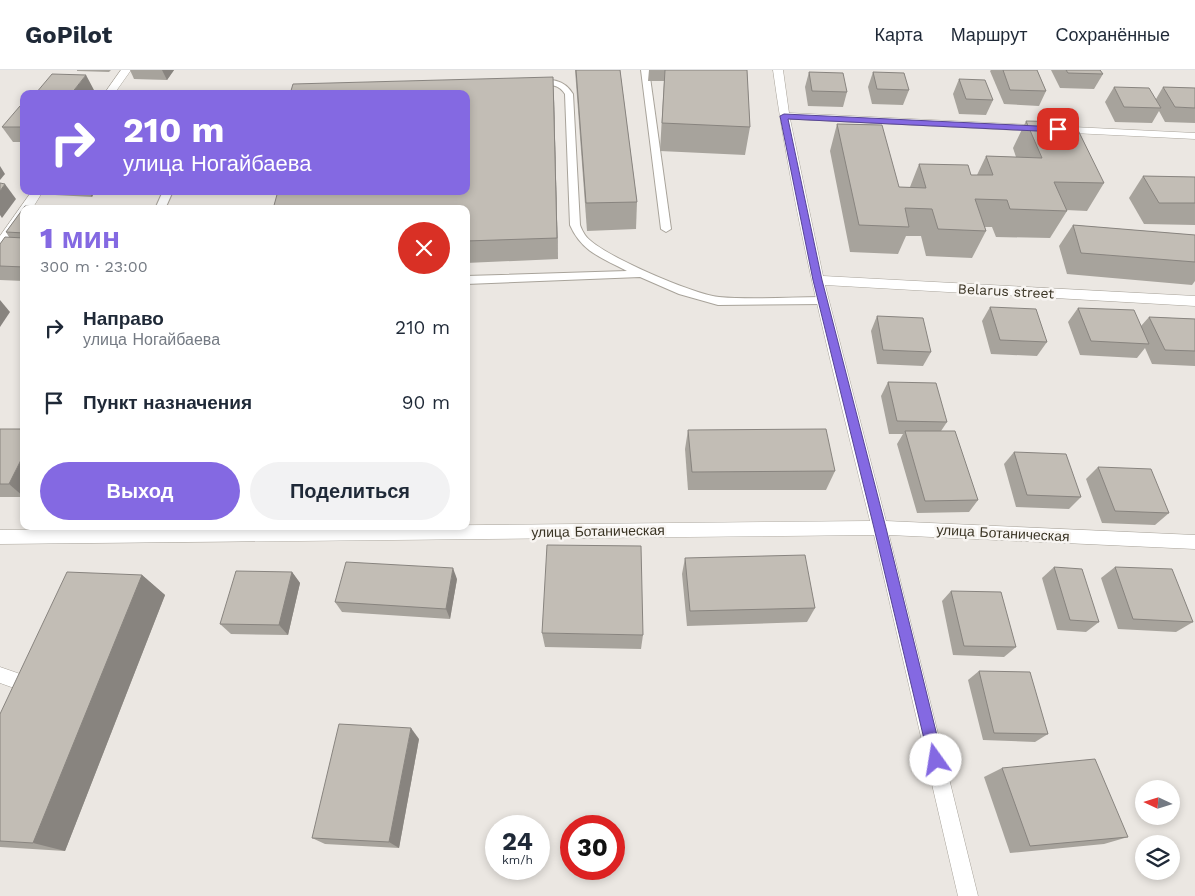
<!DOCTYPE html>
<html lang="ru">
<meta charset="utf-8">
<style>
body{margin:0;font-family:"Work Sans",sans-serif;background:#f2f2f3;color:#1f2937;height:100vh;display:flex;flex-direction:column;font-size:19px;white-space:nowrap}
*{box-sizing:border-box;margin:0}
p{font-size:16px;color:#747a83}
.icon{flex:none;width:28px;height:28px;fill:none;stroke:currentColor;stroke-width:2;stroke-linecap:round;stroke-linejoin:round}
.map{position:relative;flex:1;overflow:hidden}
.details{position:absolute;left:20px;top:135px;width:450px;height:325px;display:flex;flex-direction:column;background:#fff;border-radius:10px;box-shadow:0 2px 8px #0003}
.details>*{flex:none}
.hud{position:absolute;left:20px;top:20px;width:450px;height:105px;border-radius:10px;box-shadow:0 2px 8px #0003;background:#8469e2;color:#fff;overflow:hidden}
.needle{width:32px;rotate:274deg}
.buttons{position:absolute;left:1135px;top:710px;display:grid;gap:10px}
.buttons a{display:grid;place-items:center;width:45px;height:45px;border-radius:50%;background:#fff;box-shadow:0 2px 8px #0003;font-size:25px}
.speed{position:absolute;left:485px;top:745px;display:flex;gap:10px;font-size:25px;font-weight:700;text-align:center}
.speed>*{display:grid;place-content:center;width:65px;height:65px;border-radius:50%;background:#fff;box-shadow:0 2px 8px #0003;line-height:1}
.speed small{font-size:12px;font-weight:400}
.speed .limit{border:8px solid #d22;background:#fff;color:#111}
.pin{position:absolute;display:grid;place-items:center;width:42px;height:42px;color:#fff;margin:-21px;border-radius:10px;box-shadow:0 2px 8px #0006}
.me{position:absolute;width:55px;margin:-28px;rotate:347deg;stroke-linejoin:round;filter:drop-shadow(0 0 4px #0008)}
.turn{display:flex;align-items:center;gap:18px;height:105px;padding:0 20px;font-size:22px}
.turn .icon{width:65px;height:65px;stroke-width:2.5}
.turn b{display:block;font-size:35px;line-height:42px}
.round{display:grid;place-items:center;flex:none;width:52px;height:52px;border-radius:26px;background:#f2f2f3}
.headline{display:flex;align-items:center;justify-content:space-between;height:85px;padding:0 20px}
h1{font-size:30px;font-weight:800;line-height:38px;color:#8469e2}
.primary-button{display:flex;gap:10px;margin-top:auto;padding:10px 20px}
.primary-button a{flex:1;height:58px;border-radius:30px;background:#8469e2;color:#fff;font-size:20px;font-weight:800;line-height:58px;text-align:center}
.primary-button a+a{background:#f2f2f3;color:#1f2937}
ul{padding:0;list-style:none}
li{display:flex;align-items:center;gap:15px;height:75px;padding:0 20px}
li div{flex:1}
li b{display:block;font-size:19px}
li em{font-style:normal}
header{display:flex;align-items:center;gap:30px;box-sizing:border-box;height:70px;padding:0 25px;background:#fff;border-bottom:1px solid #e0e1e3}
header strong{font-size:24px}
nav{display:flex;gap:28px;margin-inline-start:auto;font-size:18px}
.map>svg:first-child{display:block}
</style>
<header>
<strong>GoPilot</strong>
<nav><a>Карта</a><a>Маршрут</a><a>Сохранённые</a></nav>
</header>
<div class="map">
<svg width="1195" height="826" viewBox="0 0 1195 826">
<rect width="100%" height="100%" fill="#ebe7e2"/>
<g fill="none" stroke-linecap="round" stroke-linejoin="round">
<defs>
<g id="lane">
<path d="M641,0H649L671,159L666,162L661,159Z"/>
<path d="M533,11C550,8 564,9 573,24L580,155C581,158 583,162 585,165C598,184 695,225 719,227C753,230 789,227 823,227L827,228L828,231L827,234L718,235L679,224L640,207L466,214V206L627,201C602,188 582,182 570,155L565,24C558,13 548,15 536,15H533Z"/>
<path d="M163,121H173L165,139H155Z"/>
</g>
<g id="street">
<path d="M121,0H131L114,24H104Z"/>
<path d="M773,0H783L789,43L1195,63V69L790,49L823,206L1195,226V236L825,215L886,451L1195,465V479L889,465L978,826H958L874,465L0,474V460L870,451C833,302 794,152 773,0Z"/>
<path d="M32,121H43L32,139H24V151L4,177L0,178V166Z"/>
<path d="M0,597L26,606L37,624L34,630L28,633L22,630L14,618L0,613Z"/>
</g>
</defs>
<use href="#lane" stroke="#a8a39a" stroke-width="2"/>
<use href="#street" stroke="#a8a39a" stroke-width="1"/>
<use href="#lane" fill="#fff" fill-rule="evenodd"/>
<use href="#street" fill="#fff" fill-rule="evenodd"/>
</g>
<g fill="#a7a39c">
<path d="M77,0H111L109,2L77,1Z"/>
<path d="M130,0H174L167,10L134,9Z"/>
<path d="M575,0H620L637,132L636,159L587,161Z"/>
<path d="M649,0H747L750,57L745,85L660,81L664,11H648Z"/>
<path d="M991,0H1037L1046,21L1039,36L1004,34L990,1Z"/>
<path d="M1051,0H1100L1103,4L1094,19L1060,18Z"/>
<path d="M809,2L847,22L843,37L808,36L805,17Z"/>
<path d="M873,2L909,20L903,35L872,34L868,17Z"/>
<path d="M959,9L993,30L986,45L959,44L953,24Z"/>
<path d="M1114,17L1156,29L1163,17L1195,18V53L1165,52L1159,41L1152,53L1115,52L1105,32Z"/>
<path d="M554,29L558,189L466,193V121Z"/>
<path d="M24,36V72H13L2,57Z"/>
<path d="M1026,51L1104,113L1087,141L1066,140L1067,141L1050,168L996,167L992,157H985L986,161L972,188L926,186L921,166H906L898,184L850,182L830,81L837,54L899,117H910L919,94L971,105H977L986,86L1016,87L1013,78Z"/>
<path d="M1143,106L1195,107V155L1144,154L1129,128Z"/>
<path d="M52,121H95L92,127L55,125Z"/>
<path d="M25,136L64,138L65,139H24V211L0,210V174L5,167H9L6,162Z"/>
<path d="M1073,155L1195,165V211L1192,215L1067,204L1059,176Z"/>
<path d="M990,237L1047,272L1037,286L991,284L982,251Z"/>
<path d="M1078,238L1141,256L1149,247L1195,249V296L1152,294L1145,278L1137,288L1080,285L1068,252Z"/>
<path d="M877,246L931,282L923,296L877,294L871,261Z"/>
<path d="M888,312L947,352L941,361L978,430L969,442L917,443L897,374L903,364H889L881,326Z"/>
<path d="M0,359L24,427H0Z"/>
<path d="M688,360L835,401L826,420H688L685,379Z"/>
<path d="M1014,382L1081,427L1069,439L1016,437L1004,394Z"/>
<path d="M1098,397L1169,443L1155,455L1102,453L1086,409Z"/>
<path d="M685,488L815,538L807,552L687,556L682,504Z"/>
<path d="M1054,497L1099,552L1086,562L1057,560L1042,508Z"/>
<path d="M1115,497L1193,552L1176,562L1118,559L1101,508Z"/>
<path d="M292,502L300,513L288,565L231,564L220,554Z"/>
<path d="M142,505L165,525L65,781L0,777V644Z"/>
<path d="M457,509L450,549L342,542L335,532Z"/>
<path d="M951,521L1016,577L1004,587L953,585L942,531Z"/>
<path d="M542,563L643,565L641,579L545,577Z"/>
<path d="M979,601L1048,664L1035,672L983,670L968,610Z"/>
<path d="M419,669L399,778L325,774L312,768Z"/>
<path d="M1002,698L1128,767L1104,774L1010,783L984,707Z"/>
</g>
<g fill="#88847f">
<path d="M162,0H174L167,10Z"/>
<path d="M86,5L94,20L91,24H71Z"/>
<path d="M553,7L554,29L558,189L557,168Z"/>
<path d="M0,96L5,104L0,110Z"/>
<path d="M5,114L16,129L2,148L0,145V121Z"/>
<path d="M88,121H95L92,127Z"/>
<path d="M0,230L10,242L0,257Z"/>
<path d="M24,384V427L9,414Z"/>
<path d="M453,498L457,509L450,549L446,539Z"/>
<path d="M292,502L300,513L288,565L279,555Z"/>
<path d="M142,505L165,525L65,781L33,773Z"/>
<path d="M411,658L419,669L399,778L389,772Z"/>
</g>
<g fill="#c2bdb5" stroke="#88847f">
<path d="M576,0H620L637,132L586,133Z"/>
<path d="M665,0H747L750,57L662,53Z"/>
<path d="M1003,0H1037L1046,21L1010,20Z"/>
<path d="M1066,0H1100L1103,4L1068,3Z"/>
<path d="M809,2L843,3L847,22L812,21Z"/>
<path d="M873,2L904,3L909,20L877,19Z"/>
<path d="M52,4L86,5L71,24L36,23Z"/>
<path d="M553,7L557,168L466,171V139H273L278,121H466V24H290L293,14Z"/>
<path d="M959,9L985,10L993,30L966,29Z"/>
<path d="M1114,17L1149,18L1161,38L1124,37Z"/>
<path d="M1163,17L1195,18V38L1175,37Z"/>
<path d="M20,36H24V57H2Z"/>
<path d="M1026,51L1074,52L1104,113L1054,112L1067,141L1010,139L1007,130L975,129L986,161L938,159L932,139L905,138L909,157L859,155L837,54L882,55L899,117L926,118L919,94L968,95L971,105H993L986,86L1042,88Z"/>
<path d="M1143,106L1195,107V133H1159Z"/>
<path d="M0,113L5,114L0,121Z"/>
<path d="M25,136L64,138L63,139H24V163L6,162Z"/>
<path d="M1073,155L1195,165V192L1081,183Z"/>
<path d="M5,167L24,168V197L0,196V174Z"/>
<path d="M990,237L1036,239L1047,272L1000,270Z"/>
<path d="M1078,238L1134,240L1149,274L1091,271Z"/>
<path d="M877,246L923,248L931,282L883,280Z"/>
<path d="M1149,247L1195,249V281L1165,280Z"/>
<path d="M888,312L936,313L947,352L897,351Z"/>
<path d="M0,359H24V384L9,414H0Z"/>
<path d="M826,359L835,401L692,402L688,360Z"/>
<path d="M905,361H955L978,430L925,431Z"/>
<path d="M1014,382L1066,384L1081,427L1027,425Z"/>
<path d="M1098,397L1151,399L1169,443L1115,441Z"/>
<path d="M547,475L641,476L643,565L542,563Z"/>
<path d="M805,485L815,538L690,541L685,488Z"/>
<path d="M346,492L453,498L446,539L335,532Z"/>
<path d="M1054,497L1082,499L1099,552L1070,550Z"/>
<path d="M1115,497L1172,499L1193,552L1133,549Z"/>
<path d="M236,501L292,502L279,555L220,554Z"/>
<path d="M67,502L142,505L33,773L0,771V644Z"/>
<path d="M951,521L1001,522L1016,577L964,576Z"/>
<path d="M979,601L1030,602L1048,664L994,663Z"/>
<path d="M339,654L411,658L389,772L312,768Z"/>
<path d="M1095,689L1128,767L1030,776L1002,698Z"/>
</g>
<path fill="#8469e2" stroke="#564493" d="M784,44L1058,57L1062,59L1058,62L788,49L822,210L886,458L943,690L941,695L936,697L931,695L929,690L874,458L813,210L780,46Z"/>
<g text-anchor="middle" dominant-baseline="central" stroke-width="5" stroke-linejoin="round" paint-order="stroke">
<g font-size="14" fill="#3a3424" stroke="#f8f5f2">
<text transform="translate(1006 221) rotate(3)">Belarus street</text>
<text transform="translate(598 461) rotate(-1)">улица Ботаническая</text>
<text transform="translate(1003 463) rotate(3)">улица Ботаническая</text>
</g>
</g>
</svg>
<div class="buttons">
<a><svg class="needle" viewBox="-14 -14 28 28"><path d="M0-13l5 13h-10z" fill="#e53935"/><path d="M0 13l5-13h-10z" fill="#747a83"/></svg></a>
<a><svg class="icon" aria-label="layers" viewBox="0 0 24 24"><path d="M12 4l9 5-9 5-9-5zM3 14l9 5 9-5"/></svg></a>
</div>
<div class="speed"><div>24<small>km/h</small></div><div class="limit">30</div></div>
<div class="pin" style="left:1058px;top:59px;background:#d93025"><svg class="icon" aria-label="arrive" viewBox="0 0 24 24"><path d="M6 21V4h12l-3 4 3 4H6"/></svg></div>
<svg class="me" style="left:936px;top:690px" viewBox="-20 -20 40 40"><circle r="19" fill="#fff"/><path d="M0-13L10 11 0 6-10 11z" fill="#8469e2"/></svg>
<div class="hud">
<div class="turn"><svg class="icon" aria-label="right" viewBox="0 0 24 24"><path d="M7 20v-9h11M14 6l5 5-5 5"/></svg><div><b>210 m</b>улица Ногайбаева</div></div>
</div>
<section class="details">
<div class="headline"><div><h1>1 мин</h1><p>300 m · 23:00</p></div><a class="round" style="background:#d93025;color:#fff"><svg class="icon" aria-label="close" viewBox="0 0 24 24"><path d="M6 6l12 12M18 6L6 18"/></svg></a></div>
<ul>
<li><svg class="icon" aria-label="right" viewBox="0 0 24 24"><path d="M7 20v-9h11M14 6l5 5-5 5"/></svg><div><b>Направо</b><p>улица Ногайбаева</p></div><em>210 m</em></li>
<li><svg class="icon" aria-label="arrive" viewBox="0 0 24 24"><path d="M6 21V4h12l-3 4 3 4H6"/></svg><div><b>Пункт назначения</b></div><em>90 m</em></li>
</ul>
<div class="primary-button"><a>Выход</a><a>Поделиться</a></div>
</section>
</div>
